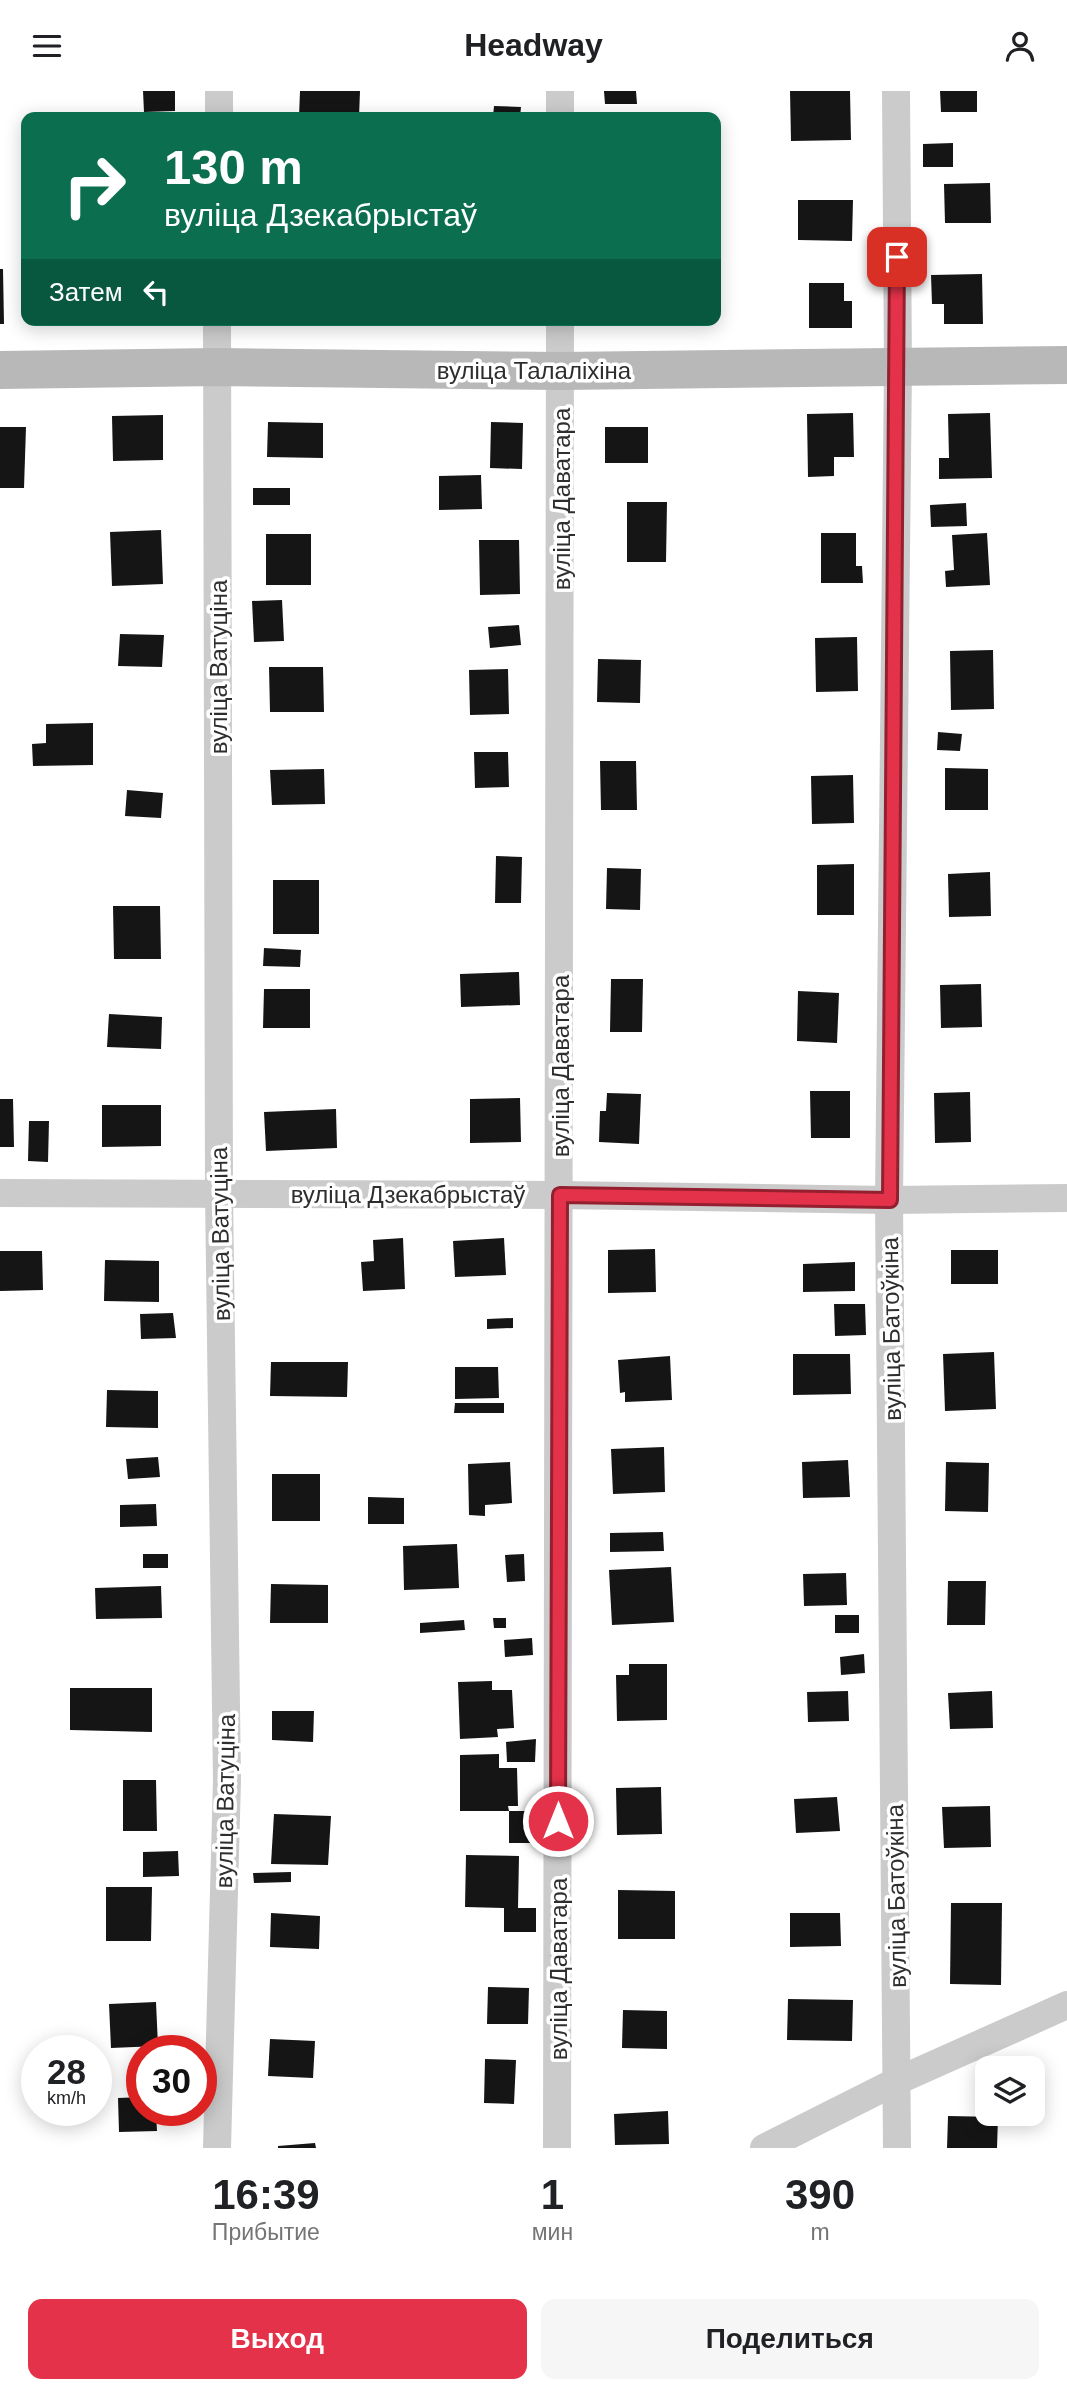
<!DOCTYPE html>
<html lang="ru">
<meta charset="utf-8">
<style>
body{margin:0;font-family:Helvetica,sans-serif;background:#f6f6f6;color:#202124;height:100vh;display:flex;flex-direction:column;font-size:26px;white-space:nowrap}
*{box-sizing:border-box;margin:0}
p{font-size:23px;color:#757577}
.icon{flex:none;width:38px;height:38px;fill:none;stroke:currentColor;stroke-width:2;stroke-linecap:round;stroke-linejoin:round}
.map{position:relative;height:2057px;overflow:hidden}
.side{display:flex;flex-direction:column;background:#fff;flex:1}
.side>*{flex:none}
.hud{position:absolute;left:21px;top:21px;width:700px;height:214px;border-radius:14px;box-shadow:0 4px 18px #0003;background:#0b6e4f;color:#fff;overflow:hidden}
.fabs{position:absolute;left:975px;top:1965px;display:grid;gap:14px}
.fabs a{display:grid;place-items:center;width:70px;height:70px;border-radius:14px;background:#fff;box-shadow:0 4px 18px #0003;font-size:35px}
.speed{position:absolute;left:21px;top:1944px;display:flex;gap:14px;font-size:35px;font-weight:700;text-align:center}
.speed>*{display:grid;place-content:center;width:91px;height:91px;border-radius:50%;background:#fff;box-shadow:0 4px 18px #0003;line-height:1}
.speed small{font-size:18px;font-weight:400}
.speed .limit{border:10px solid #d22;background:#fff;color:#111}
.pin{position:absolute;display:grid;place-items:center;width:60px;height:60px;color:#fff;margin:-30px;border-radius:14px;box-shadow:0 4px 10px #0006}
.me{position:absolute;width:77px;margin:-38px;rotate:0deg;stroke-linejoin:round;filter:drop-shadow(0 0 5px #0008)}
.turn{display:flex;align-items:center;gap:24px;height:147px;padding:0 28px;font-size:32px}
.turn .icon{width:91px;height:91px;stroke-width:2.5}
.turn b{display:block;font-size:49px;line-height:60px}
.then{display:flex;align-items:center;height:66px;padding:0 28px;background:#0003;gap:14px;font-size:26px}
.eta{display:flex;justify-content:space-evenly;align-items:center;height:119px;text-align:center}
.eta b{font-size:42px;font-weight:700;line-height:49px}
.action{display:flex;gap:14px;margin-top:auto;padding:14px 28px}
.action a{flex:1;height:80px;border-radius:14px;background:#e33249;color:#fff;font-size:28px;font-weight:700;line-height:80px;text-align:center}
.action a+a{background:#f6f6f6;color:#202124}
header{display:flex;justify-content:space-between;align-items:center;height:91px;padding:0 28px;background:#fff;font-size:32px;font-weight:700}
.map>svg:first-child{display:block}
</style>
<header><svg class="icon" aria-label="menu" viewBox="0 0 24 24"><path d="M4 6h16M4 12h16M4 18h16"/></svg>Headway<svg class="icon" aria-label="person" viewBox="0 0 24 24"><circle cx="12" cy="8" r="4"/><path d="M4 21q1-7 8-7t8 7"/></svg></header>
<div class="map">
<svg width="1067" height="2057" viewBox="0 0 1067 2057">
<rect width="100%" height="100%" fill="#fff"/>
<g fill="#151515">
<path d="M143,0H175V20L144,21Z"/>
<path d="M300,0H360L359,26H299Z"/>
<path d="M604,0H636L637,13H605Z"/>
<path d="M790,0H850L851,49L791,50Z"/>
<path d="M940,0H977V21H941Z"/>
<path d="M494,15L521,16L520,26H493Z"/>
<path d="M953,52V76H923V53Z"/>
<path d="M990,92L991,132H945L944,93Z"/>
<path d="M798,109H853L852,150L798,149Z"/>
<path d="M0,178H3L4,233H0Z"/>
<path d="M982,183L983,233H944V213H932L931,184Z"/>
<path d="M809,192H844V210H852V237H809Z"/>
<path d="M853,322L854,366H834V385L808,386L807,323Z"/>
<path d="M990,322L992,387L939,388V367H949L948,323Z"/>
<path d="M163,324V369L113,370L112,325Z"/>
<path d="M268,331L323,332V367L267,366Z"/>
<path d="M491,331L523,332L522,378L490,377Z"/>
<path d="M0,336H26L24,397H0Z"/>
<rect x="605" y="336" width="43" height="36"/>
<path d="M481,384L482,418L439,419V385Z"/>
<rect x="253" y="397" width="37" height="17"/>
<path d="M627,411H667L666,471H627Z"/>
<path d="M966,412L967,435L931,436L930,414Z"/>
<path d="M161,439L163,493L112,495L110,441Z"/>
<path d="M821,442H856V475H862L863,492H821Z"/>
<path d="M987,442L990,494L946,496L945,480L954,479L952,444Z"/>
<rect x="266" y="443" width="45" height="51"/>
<path d="M479,449H519L520,503L480,504Z"/>
<path d="M282,509L284,550L254,551L252,510Z"/>
<path d="M519,534L521,554L490,557L488,536Z"/>
<path d="M120,543L164,544L162,576L118,575Z"/>
<path d="M857,546L858,600L816,601L815,547Z"/>
<path d="M993,559L994,618L951,619L950,560Z"/>
<path d="M598,568L641,569L640,612L597,611Z"/>
<path d="M269,576H323L324,621H270Z"/>
<path d="M508,578L509,623L470,624L469,579Z"/>
<path d="M93,632V674L33,675L32,653L46,652V633Z"/>
<path d="M938,641L962,643L960,660L937,659Z"/>
<path d="M474,661H508L509,696L475,697Z"/>
<path d="M600,670H636L637,719H601Z"/>
<path d="M945,677L988,678V719H945Z"/>
<path d="M324,678L325,713L272,714L270,679Z"/>
<path d="M853,684L854,732L812,733L811,685Z"/>
<path d="M127,699L163,702L161,727L125,725Z"/>
<path d="M496,765L522,766L521,812H495Z"/>
<path d="M854,773V824H817V774Z"/>
<path d="M607,777L641,778L640,819L606,818Z"/>
<path d="M990,781L991,825L949,826L948,783Z"/>
<rect x="273" y="789" width="46" height="54"/>
<path d="M113,815H160L161,868H114Z"/>
<path d="M264,857L301,859L300,876L263,875Z"/>
<path d="M519,881L520,914L461,916L460,883Z"/>
<path d="M611,888H643L642,941H610Z"/>
<path d="M981,893L982,936L941,937L940,894Z"/>
<path d="M264,898H310V937H263Z"/>
<path d="M798,900L839,902L837,952L797,950Z"/>
<path d="M109,923L162,926L161,958L107,956Z"/>
<path d="M810,1000H850V1047H811Z"/>
<path d="M970,1001L971,1051L935,1052L934,1002Z"/>
<path d="M607,1002L641,1003L639,1053L599,1051L600,1020H606Z"/>
<path d="M520,1007L521,1051L470,1052V1008Z"/>
<path d="M0,1008H13L14,1056H0Z"/>
<path d="M102,1014H161V1055L102,1056Z"/>
<path d="M336,1018L337,1057L266,1060L264,1021Z"/>
<path d="M29,1030H49L48,1071L28,1070Z"/>
<path d="M403,1147L405,1198L363,1200L361,1171L374,1170L373,1149Z"/>
<path d="M504,1147L506,1184L455,1186L453,1150Z"/>
<path d="M655,1158L656,1201L608,1202V1159Z"/>
<rect x="951" y="1159" width="47" height="34"/>
<path d="M0,1160H42L43,1199L0,1200Z"/>
<path d="M105,1169L159,1170V1211L104,1210Z"/>
<path d="M855,1171V1200L803,1201V1173Z"/>
<path d="M834,1213H865L866,1244L835,1245Z"/>
<path d="M173,1222L176,1247L141,1248L140,1223Z"/>
<path d="M513,1227V1237L487,1238V1228Z"/>
<path d="M994,1261L996,1318L945,1320L943,1263Z"/>
<path d="M793,1263H850L851,1303L793,1304Z"/>
<path d="M670,1265L672,1309L625,1311V1301L620,1302L618,1269Z"/>
<path d="M271,1271H348L347,1306L270,1305Z"/>
<path d="M455,1276H498L499,1307L455,1308Z"/>
<path d="M107,1299L158,1300V1337L106,1336Z"/>
<path d="M455,1312H504V1322H454Z"/>
<path d="M664,1356L665,1401L613,1403L611,1358Z"/>
<path d="M158,1366L160,1386L128,1388L126,1368Z"/>
<path d="M848,1369L850,1406L803,1407L802,1371Z"/>
<path d="M510,1371L512,1412L485,1414V1425L469,1424L468,1373Z"/>
<path d="M946,1371L989,1372L988,1421L945,1420Z"/>
<rect x="272" y="1383" width="48" height="47"/>
<path d="M368,1406L404,1407V1433H368Z"/>
<path d="M156,1413L157,1435L120,1436V1414Z"/>
<path d="M663,1441L664,1460L610,1461V1442Z"/>
<path d="M457,1453L459,1497L404,1499L403,1455Z"/>
<rect x="143" y="1463" width="25" height="14"/>
<path d="M524,1463L525,1490L507,1491L505,1464Z"/>
<path d="M671,1476L674,1531L612,1534L609,1479Z"/>
<path d="M846,1482L847,1514L804,1515L803,1483Z"/>
<path d="M948,1490H986L985,1534H947Z"/>
<path d="M271,1493L328,1494V1532H270Z"/>
<path d="M161,1495L162,1527L96,1528L95,1497Z"/>
<rect x="835" y="1524" width="24" height="18"/>
<path d="M493,1527H506V1537H494Z"/>
<path d="M464,1529L465,1539L420,1542V1532Z"/>
<path d="M532,1547L533,1564L505,1566L504,1549Z"/>
<path d="M864,1563L865,1582L841,1584L840,1566Z"/>
<path d="M629,1573H667V1629L617,1630L616,1584H629Z"/>
<path d="M492,1590V1599H512L514,1637L497,1638L498,1646L460,1648L458,1591Z"/>
<path d="M70,1597H152V1641L70,1639Z"/>
<path d="M848,1600L849,1630L808,1631L807,1601Z"/>
<path d="M992,1600L993,1637L950,1638L948,1602Z"/>
<path d="M272,1620H314L313,1651L272,1649Z"/>
<path d="M536,1648L535,1671H507L506,1651Z"/>
<path d="M499,1663V1677H517L518,1715H508L509,1720H536V1752H509V1720H460V1664Z"/>
<path d="M123,1689H156L157,1740H123Z"/>
<path d="M661,1696L662,1743L617,1744L616,1697Z"/>
<path d="M837,1706L840,1740L796,1742L794,1708Z"/>
<path d="M990,1715L991,1756L944,1757L942,1716Z"/>
<path d="M274,1723L331,1725L328,1774L271,1773Z"/>
<path d="M178,1760L179,1785L143,1786V1761Z"/>
<path d="M466,1764L519,1765L518,1817H536V1841H504V1817L465,1816Z"/>
<path d="M291,1781V1791L254,1792L253,1782Z"/>
<path d="M106,1796H152L151,1850H106Z"/>
<path d="M618,1799L675,1800V1848H618Z"/>
<path d="M951,1812H1002L1001,1894L950,1893Z"/>
<path d="M271,1822L320,1825L319,1858L270,1856Z"/>
<path d="M790,1822H840L841,1855L790,1856Z"/>
<path d="M488,1896L529,1897L528,1933H487Z"/>
<path d="M788,1908L853,1909L852,1950L787,1949Z"/>
<path d="M156,1911L158,1955L111,1957L109,1913Z"/>
<path d="M623,1919L667,1920V1958L622,1957Z"/>
<path d="M270,1948L315,1950L313,1987L268,1985Z"/>
<path d="M485,1968L516,1969L514,2013L484,2012Z"/>
<path d="M142,2006V2020H156L157,2040L119,2041L118,2007Z"/>
<path d="M668,2020L669,2053L615,2054L614,2023Z"/>
<path d="M948,2025L998,2026L997,2057H947Z"/>
<path d="M315,2052L316,2057H278V2055Z"/>
</g>
<g fill="none" stroke-linecap="round" stroke-linejoin="round">
<g stroke="#cbcbcb" stroke-width="28">
<path d="M560,0V26"/>
<path d="M896,0L898,277L889,1109L897,2057"/>
<path d="M219,26V0"/>
<path d="M0,1102L560,1104L889,1109L1067,1107"/>
<path d="M217,2057L227,1689L219,1103L217,229"/>
<path d="M557,2057L560,229"/>
<path d="M764,2057L897,1990L1067,1914"/>
</g>
<path stroke="#b8b8b8" stroke-width="38" d="M0,279L217,276L561,280L1067,274"/>
</g>
<g fill="none" stroke-linecap="round" stroke-linejoin="round">
<defs>
<path id="route" d="M558,1730L560,1104L890,1109L897,166"/>
</defs>
<use href="#route" stroke="#94202f" stroke-width="18"/>
<use href="#route" stroke="#e33249" stroke-width="12"/>
</g>
<g text-anchor="middle" dominant-baseline="central" stroke-width="7" stroke-linejoin="round" paint-order="stroke">
<g font-size="24" fill="#2e2e2e" stroke="#fff">
<text x="534" y="279">вуліца Талаліхіна</text>
<text transform="translate(561 408) rotate(-90)">вуліца Даватара</text>
<text transform="translate(218 576) rotate(-90)">вуліца Ватуціна</text>
<text transform="translate(560 975) rotate(-90)">вуліца Даватара</text>
<text x="408" y="1103">вуліца Дзекабрыстаў</text>
<text transform="translate(220 1143) rotate(-91)">вуліца Ватуціна</text>
<text transform="translate(891 1238) rotate(-91)">вуліца Батоўкіна</text>
<text transform="translate(225 1710) rotate(-89)">вуліца Ватуціна</text>
<text transform="translate(896 1805) rotate(-91)">вуліца Батоўкіна</text>
<text transform="translate(558 1878) rotate(-90)">вуліца Даватара</text>
</g>
</g>
</svg>
<div class="fabs">
<a><svg class="icon" aria-label="layers" viewBox="0 0 24 24"><path d="M12 4l9 5-9 5-9-5zM3 14l9 5 9-5"/></svg></a>
</div>
<div class="speed"><div>28<small>km/h</small></div><div class="limit">30</div></div>
<div class="pin" style="left:897px;top:166px;background:#d93025"><svg class="icon" aria-label="arrive" viewBox="0 0 24 24"><path d="M6 21V4h12l-3 4 3 4H6"/></svg></div>
<svg class="me" style="left:558px;top:1730px" viewBox="-20 -20 40 40"><circle r="17" fill="#e33249" stroke="#fff" stroke-width="3"/><path d="M0-11L8 9 0 5-8 9z" fill="#fff"/></svg>
<div class="hud">
<div class="turn"><svg class="icon" aria-label="right" viewBox="0 0 24 24"><path d="M7 20v-9h11M14 6l5 5-5 5"/></svg><div><b>130 m</b>вуліца Дзекабрыстаў</div></div>
<div class="then">Затем<svg class="icon" aria-label="left" viewBox="0 0 24 24"><path d="M17 20v-9H6M10 6l-5 5 5 5"/></svg></div>
</div>
</div>
<section class="side">
<div class="eta">
<div><b>16:39</b><p>Прибытие</p></div>
<div><b>1</b><p>мин</p></div>
<div><b>390</b><p>m</p></div>
</div>
<div class="action"><a>Выход</a><a>Поделиться</a></div>
</section>
